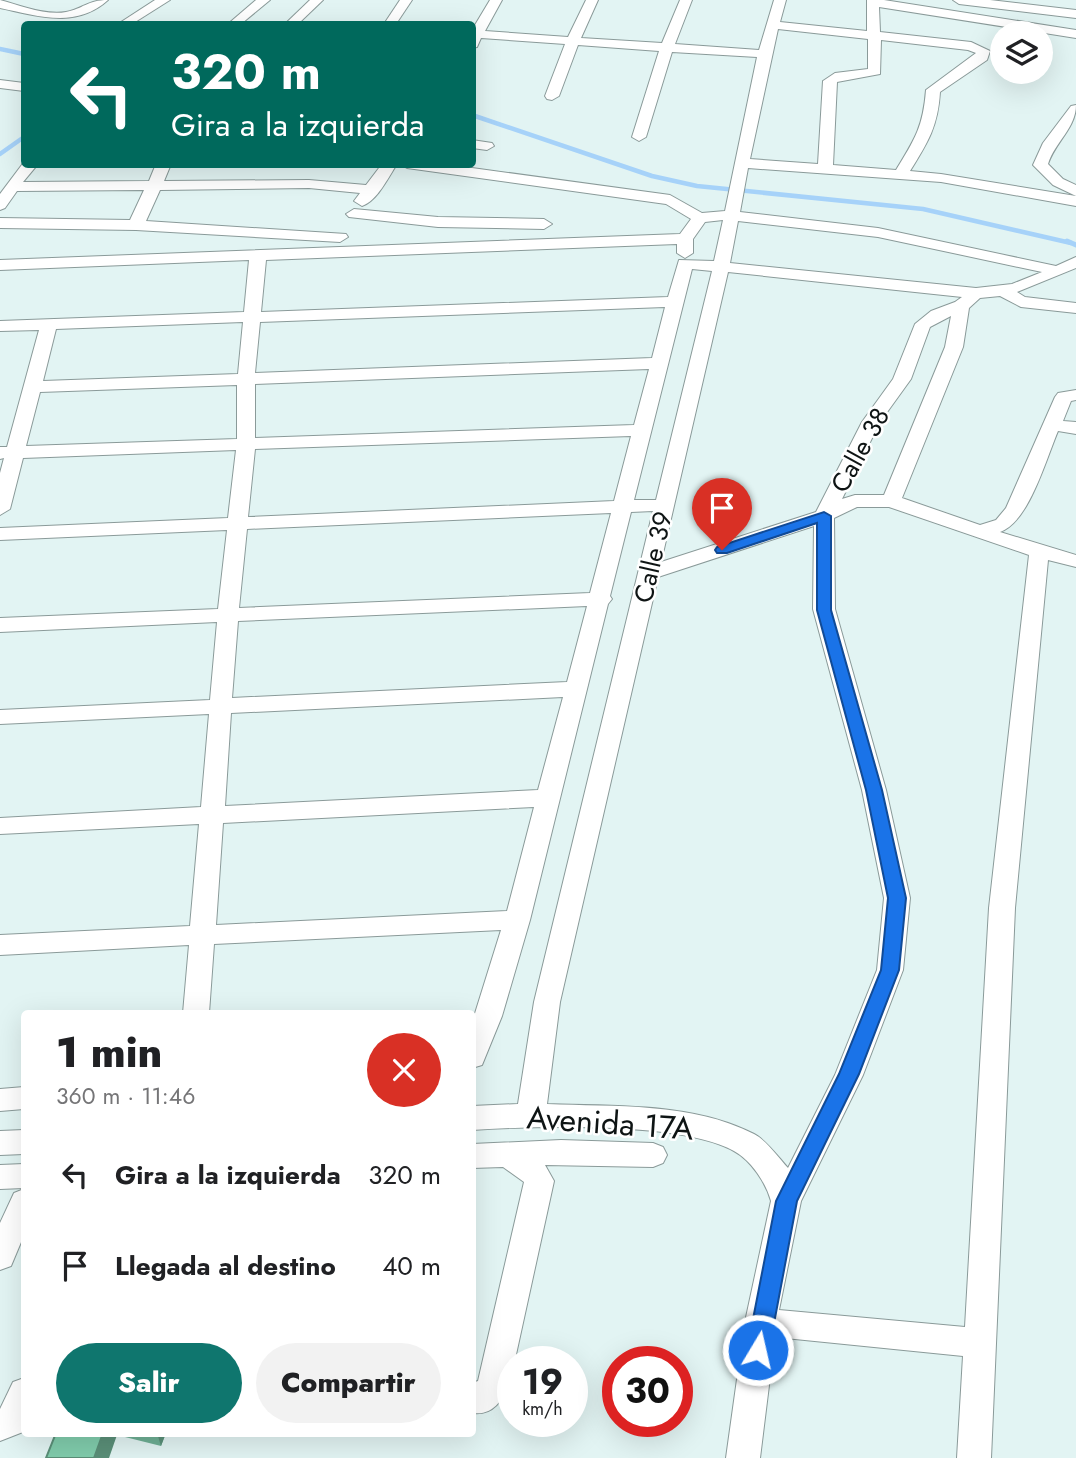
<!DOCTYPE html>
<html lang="es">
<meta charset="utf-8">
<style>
body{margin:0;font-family:Jost,sans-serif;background:#f2f2f2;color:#202124;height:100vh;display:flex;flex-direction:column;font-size:26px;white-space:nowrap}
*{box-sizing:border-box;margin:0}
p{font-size:23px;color:#757577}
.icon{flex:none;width:38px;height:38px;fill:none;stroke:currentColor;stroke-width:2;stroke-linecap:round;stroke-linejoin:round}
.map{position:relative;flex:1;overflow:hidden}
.sheet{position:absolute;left:21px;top:1010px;width:455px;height:427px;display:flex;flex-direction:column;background:#fff;border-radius:7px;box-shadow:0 7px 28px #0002}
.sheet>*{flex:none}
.hud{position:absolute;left:21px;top:21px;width:455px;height:147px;border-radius:7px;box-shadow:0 7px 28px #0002;background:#00695c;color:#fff;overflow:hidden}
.buttons{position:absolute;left:990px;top:21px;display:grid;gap:14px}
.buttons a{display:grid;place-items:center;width:63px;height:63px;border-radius:50%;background:#fff;box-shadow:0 7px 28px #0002;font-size:35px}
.speed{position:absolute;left:497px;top:1346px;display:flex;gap:14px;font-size:35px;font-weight:700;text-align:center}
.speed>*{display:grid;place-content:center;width:91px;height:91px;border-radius:50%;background:#fff;box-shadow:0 7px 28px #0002;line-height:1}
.speed small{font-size:18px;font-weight:400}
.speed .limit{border:10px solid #d22;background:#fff;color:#111}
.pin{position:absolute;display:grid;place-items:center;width:60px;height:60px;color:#fff;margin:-72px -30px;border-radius:50% 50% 50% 0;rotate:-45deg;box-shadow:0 0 7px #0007}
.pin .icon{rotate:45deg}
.me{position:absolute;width:77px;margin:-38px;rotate:9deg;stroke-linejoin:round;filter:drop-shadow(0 0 5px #0008)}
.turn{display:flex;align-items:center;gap:24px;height:147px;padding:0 35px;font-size:32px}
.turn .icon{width:91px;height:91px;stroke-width:2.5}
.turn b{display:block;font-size:49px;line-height:60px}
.round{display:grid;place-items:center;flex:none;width:74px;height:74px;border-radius:37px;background:#f2f2f2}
.overview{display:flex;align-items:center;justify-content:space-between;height:119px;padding:0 35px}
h1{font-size:42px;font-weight:800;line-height:52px}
.primary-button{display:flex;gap:14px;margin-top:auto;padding:14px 35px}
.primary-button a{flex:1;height:80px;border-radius:42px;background:#0f766e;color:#fff;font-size:28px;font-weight:800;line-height:80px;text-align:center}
.primary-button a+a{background:#f2f2f2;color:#202124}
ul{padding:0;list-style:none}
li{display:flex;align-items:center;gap:21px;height:91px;padding:0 35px}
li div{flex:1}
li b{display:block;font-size:26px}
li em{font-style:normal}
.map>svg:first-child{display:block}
</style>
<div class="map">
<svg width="1076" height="1458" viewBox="0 0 1076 1458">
<rect width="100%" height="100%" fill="#e2f4f3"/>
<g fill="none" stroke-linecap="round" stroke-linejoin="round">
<g stroke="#a6d2f9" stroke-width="4.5">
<path d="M0,49L24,54"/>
<path d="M472,115L652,176L697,186L923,209L1071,243"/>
<path d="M0,154L24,137"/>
</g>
<path stroke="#a6d2f9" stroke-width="5" d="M1067,241L1076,245"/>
<defs>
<g id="minor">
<path d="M0,0C19,5 46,16 66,12C83,9 87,0 108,0C76,29 38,16 0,8Z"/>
<path d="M155,0H170L132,24H118Z"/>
<path d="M256,0H270L241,24H228Z"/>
<path d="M310,0H323L298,24H285Z"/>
<path d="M400,0H412L396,24H384Z"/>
<path d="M490,0H502L485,31L568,37L586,0H598L581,38L662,43L680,0H692L675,44L759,50L774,0H786L780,22L867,31V0H884L1076,30V38L879,7L880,32L971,42L990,51L987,60L940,92C938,126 928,142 910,171L941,174L1076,196V206L941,182L748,168L740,212L878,228L1056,266L1076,257V268L1017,292L1025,297L1076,303V313L1021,307L1000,296L980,298L969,308L963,347L902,498L980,525L996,520L1006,508L1055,397L1058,393L1076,390V400L1071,401L1063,421L1076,422V434L1058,431C1046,459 1029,522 1000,532L1076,555V567L1048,560L1015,908L991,1458H957L963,1356L775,1337L760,1458H726L745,1322L771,1201C766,1183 751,1160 734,1151C680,1121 535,1126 472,1130V1106L518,1104L534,1002L653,511L631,512L610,596L612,599L608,604L530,920L502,1016L482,1065L472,1068V1023L501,930L214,944L209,1013H183L189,945L0,955V935L190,926L199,824L0,834V818L201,807L209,714L0,724V710L210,700L217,622L0,632V618L218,609L227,530L0,540V528L228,518L236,450L23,458L10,509L0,515V473L4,458L0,459V447H7L39,330L0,331V321L244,312L249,260L0,270V260L680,234L691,219L666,204L407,168L400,164H443L670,195L702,213L725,211L757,57L672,52L646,137L639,141L632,137L659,51L578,45L559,96L552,100L547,99L545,96L565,44L481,38L477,47L472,48V30ZM778,29L868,39V69L835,73L823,81L818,164L750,159ZM881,40L968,50L976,53L926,90C923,127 915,139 896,170L833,165L837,82L880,74ZM723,220L714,261L679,260L668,297L261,312L266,260L677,244V253L685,258L693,253V239L705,222ZM738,221L878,237L1042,272L1012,284L976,288L730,263ZM692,269L712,271L656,500H634ZM728,272L962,297L955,302L931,311L915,324L893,379L862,422L816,512L661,562ZM665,307L652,358L255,373L260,322ZM951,316L945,347L884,495H855L842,499L880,422L911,379L930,327ZM243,322L238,374L43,381L56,329ZM649,369L634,425L255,438V384ZM237,385V439L26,446L40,392ZM631,436L614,501L248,517L255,449ZM857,507H889L1029,555L989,908L965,1327L779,1310L801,1201L863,1075L903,970L910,898L886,790L835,609L834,518ZM611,513L590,593L239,608L247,529ZM814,526L813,609L862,790L884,898L877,970L835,1075L788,1168C778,1157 766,1140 754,1134C692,1102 614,1107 547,1104L560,1002L658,577ZM587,606L567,682L232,698L238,621ZM563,697L538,790L225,806L231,713ZM534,807L507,911L216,925L223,823Z"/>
<path d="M953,0H990L1076,10V18L959,4Z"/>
<path d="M0,80L24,83V91L0,88Z"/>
<path d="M1076,105C1076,128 1055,142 1048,164L1063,179L1076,185V196L1053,185L1033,165L1043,143L1071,106Z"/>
<path d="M472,140L492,143L494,146L487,150L472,148Z"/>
<path d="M24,162V164H38L23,182L149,181L156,164H171L164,181L309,180L366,185L382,164H397C388,178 377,201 362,206L354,201L360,193L309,188L160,190L146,221L346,234L348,237L340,242L136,230L0,228V218L130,220L144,190L17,191L5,208L0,210V194Z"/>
<path d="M354,209L438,217L544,219L552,224L544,229L438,227L349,217L346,214Z"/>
<path d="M24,1087V1109L0,1111V1089Z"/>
<path d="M24,1130V1154L0,1155V1131Z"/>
<path d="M561,1140L653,1143L663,1147L667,1155L663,1163L653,1167L545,1165L554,1181L510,1382C503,1399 494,1416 472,1413V1383L478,1381L524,1182L503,1167L472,1168V1144Z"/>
<path d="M24,1164V1188L0,1189V1165Z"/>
<path d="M24,1189V1235L11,1266L0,1270V1223L14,1193Z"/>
<path d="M24,1378V1428L23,1432L0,1441V1409L13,1382Z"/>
</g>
</defs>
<use href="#minor" stroke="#8a9a99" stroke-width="2"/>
<use href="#minor" fill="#fff" fill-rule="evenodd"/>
</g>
<path fill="#6eaf94" d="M56,1433H166L161,1446L117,1435Z"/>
<g fill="#5a8f78">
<path d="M103,1433H117V1435L109,1458H94Z"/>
<path d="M157,1433H166L161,1446Z"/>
</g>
<path fill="#80ccac" stroke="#5a8f78" stroke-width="2" d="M56,1433H103L94,1458H46Z"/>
<path fill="#1a73e8" stroke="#114b97" stroke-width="2" d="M824,512L831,516V610L882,790L906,898L899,970L859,1074L797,1201L769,1350L765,1357L758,1360L750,1357L747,1350L776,1201L839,1074L881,970L888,898L866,790L817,610V523L727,553H717L715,550L717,547Z"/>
<g text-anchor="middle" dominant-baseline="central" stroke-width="5" stroke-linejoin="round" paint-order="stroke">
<g font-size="26" fill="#0e1414" stroke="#fff">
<text transform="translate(860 450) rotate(-61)">Calle 38</text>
<text transform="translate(653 557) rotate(-77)">Calle 39</text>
</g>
<g font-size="32" fill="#0e1414" stroke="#fff">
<text transform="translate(610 1123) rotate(4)">Avenida 17A</text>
</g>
</g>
</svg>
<div class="buttons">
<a><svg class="icon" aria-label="layers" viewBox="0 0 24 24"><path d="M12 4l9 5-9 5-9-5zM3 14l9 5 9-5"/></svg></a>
</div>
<div class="speed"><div>19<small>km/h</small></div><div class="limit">30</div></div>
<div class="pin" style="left:722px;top:550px;background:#d93025"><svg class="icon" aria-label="arrive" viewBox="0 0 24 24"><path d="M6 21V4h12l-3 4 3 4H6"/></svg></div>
<svg class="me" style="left:758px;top:1350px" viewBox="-20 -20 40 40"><circle r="17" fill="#1a73e8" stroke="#fff" stroke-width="3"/><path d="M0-11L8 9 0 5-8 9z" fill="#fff"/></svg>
<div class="hud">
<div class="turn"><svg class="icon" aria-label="left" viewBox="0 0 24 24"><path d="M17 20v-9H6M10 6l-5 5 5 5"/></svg><div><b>320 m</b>Gira a la izquierda</div></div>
</div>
<section class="sheet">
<div class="overview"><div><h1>1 min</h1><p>360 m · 11:46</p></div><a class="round" style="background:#d93025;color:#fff"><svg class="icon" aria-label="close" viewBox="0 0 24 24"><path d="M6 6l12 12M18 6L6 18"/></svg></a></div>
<ul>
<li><svg class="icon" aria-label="left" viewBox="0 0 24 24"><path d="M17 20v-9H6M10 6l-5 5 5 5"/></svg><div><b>Gira a la izquierda</b></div><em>320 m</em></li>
<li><svg class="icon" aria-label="arrive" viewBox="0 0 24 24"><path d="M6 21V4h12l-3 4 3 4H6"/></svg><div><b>Llegada al destino</b></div><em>40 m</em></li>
</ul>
<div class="primary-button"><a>Salir</a><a>Compartir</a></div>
</section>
</div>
